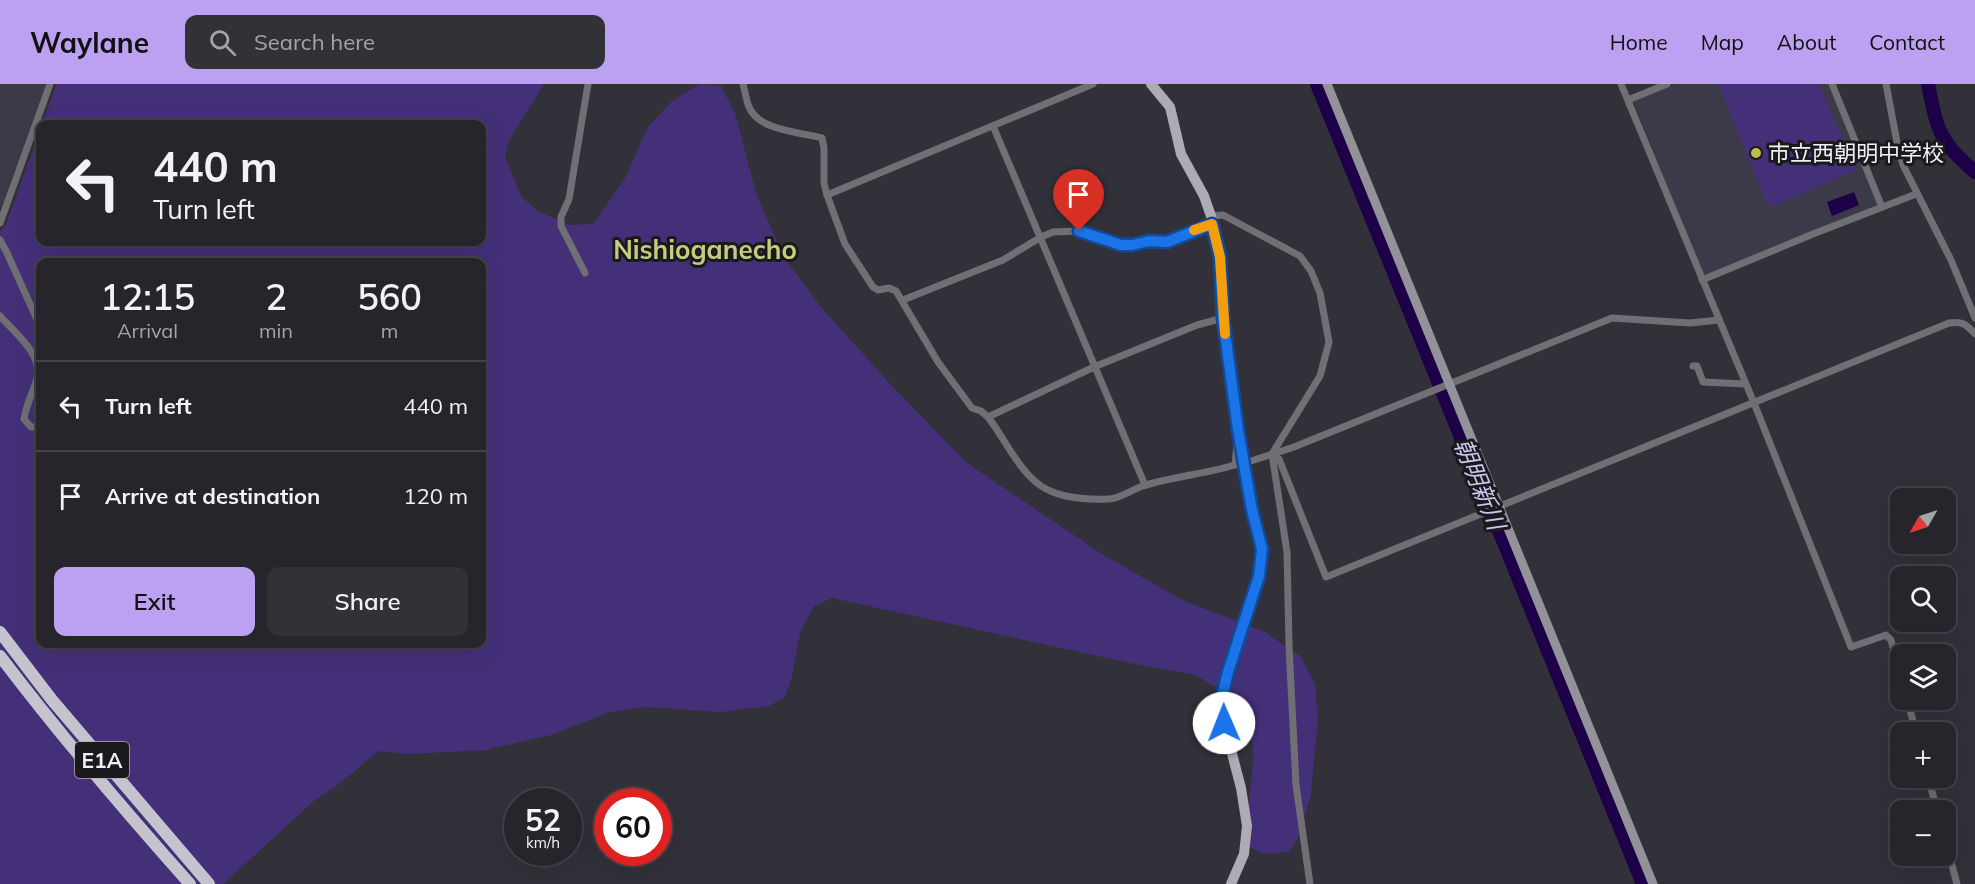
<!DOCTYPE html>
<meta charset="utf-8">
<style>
body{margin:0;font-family:Mulish,"Noto Sans JP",sans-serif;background:#323137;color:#f1f3f6;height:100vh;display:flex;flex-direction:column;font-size:22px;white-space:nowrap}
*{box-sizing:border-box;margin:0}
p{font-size:20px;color:#a4a5a9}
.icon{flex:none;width:33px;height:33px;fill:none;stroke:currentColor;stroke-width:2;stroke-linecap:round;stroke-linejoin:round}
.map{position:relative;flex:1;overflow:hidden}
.panel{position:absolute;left:36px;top:174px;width:450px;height:390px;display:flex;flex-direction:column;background:#26252b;border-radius:12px;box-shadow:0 6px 24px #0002,0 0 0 2px #424247}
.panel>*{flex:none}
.hud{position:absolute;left:36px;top:36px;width:450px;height:126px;border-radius:12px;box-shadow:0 6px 24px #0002,0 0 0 2px #424247;background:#26252b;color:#f1f3f6;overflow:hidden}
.needle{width:39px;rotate:231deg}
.controls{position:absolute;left:1890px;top:404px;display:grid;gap:12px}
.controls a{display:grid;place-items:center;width:66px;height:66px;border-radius:12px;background:#26252b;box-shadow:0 6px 24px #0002,0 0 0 2px #424247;font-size:30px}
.speed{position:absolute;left:504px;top:704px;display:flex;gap:12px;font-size:30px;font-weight:700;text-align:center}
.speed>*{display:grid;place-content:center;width:78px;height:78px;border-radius:50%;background:#26252b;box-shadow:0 6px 24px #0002,0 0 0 2px #424247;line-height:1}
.speed small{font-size:15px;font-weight:400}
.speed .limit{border:9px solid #d22;background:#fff;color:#111}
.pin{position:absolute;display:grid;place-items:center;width:51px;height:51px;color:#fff;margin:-62px -26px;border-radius:50% 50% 50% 0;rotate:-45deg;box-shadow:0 0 6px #0007}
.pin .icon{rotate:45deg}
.me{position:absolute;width:66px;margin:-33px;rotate:359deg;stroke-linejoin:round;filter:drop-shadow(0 0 4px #0008)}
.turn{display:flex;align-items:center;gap:21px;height:126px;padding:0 18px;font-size:27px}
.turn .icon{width:78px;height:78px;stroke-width:2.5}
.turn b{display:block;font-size:42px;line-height:51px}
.eta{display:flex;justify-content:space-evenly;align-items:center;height:102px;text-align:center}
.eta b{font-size:36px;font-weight:600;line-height:42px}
.cta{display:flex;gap:12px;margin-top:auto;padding:12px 18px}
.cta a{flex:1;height:69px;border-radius:12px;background:#bca0f2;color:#111;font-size:24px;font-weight:600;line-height:69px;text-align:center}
.cta a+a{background:#323137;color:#f1f3f6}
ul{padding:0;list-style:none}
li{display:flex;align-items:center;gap:18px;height:90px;padding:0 18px;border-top:2px solid #424247}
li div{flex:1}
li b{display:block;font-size:22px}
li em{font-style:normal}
header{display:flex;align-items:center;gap:36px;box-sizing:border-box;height:84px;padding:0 30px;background:#bca0f2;color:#111}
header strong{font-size:28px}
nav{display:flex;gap:33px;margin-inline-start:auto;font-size:21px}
.search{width:420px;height:54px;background:#323137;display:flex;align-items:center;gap:15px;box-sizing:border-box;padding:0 21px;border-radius:12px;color:#a4a5a9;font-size:22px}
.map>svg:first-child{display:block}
</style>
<header>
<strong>Waylane</strong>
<div class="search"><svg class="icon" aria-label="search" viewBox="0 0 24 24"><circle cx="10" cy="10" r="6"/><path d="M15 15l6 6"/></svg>Search here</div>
<nav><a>Home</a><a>Map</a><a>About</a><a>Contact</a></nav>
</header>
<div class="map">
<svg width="1975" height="800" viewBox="0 0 1975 800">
<rect width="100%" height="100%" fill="#323139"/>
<g fill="#3c3a48">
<path d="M0,0H46L0,126Z"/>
<path d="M1676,0H1828L1879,121L1704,192L1633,17Z"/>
</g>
<g fill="#443079" fill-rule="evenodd">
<path d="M57,0H544L508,58L505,73L521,112L537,127L569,141L593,140L624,96L648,43L672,17L700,0L721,2L735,29L756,109L784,173L820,222L891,301L967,379L1102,470L1182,516L1265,548L1301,573L1315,600L1318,635L1311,710L1299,752L1289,768L1262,770L1244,759L1253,681L1252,643L1229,612L1196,591L1130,579L832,514L814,522L800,549L792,593L785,613L769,622L720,628L646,623L610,628L551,651L486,666L407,670L379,667L335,703L315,716L223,800H0V147L6,141L40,45V158H482V40H42ZM40,178H482V560H40Z"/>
<path d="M1718,0H1819L1856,86L1774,122L1766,117Z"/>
</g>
<path fill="#1d0048" d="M1854,108L1859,121L1832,132L1827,118Z"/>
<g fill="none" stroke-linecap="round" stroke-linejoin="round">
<g stroke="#1d0048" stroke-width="14">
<path d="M1317,0L1643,800"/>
<path d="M1928,0C1937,45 1939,58 1975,88"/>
</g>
<g stroke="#707074" stroke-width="7">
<path d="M743,0C745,7 746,16 749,23C759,47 800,48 822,54L824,64V99L827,111L845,160L873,203L878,206L889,204L896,207L938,278L972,324L981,327L988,333C1005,355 1018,386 1041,402C1059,414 1088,416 1109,415C1119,415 1133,405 1143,402C1174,392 1207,390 1238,380"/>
<path d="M1621,0L1754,319L1851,563L1886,551L1891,556L1900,590"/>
<path d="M1832,0L1882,123"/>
<path d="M1886,0L1899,69L1904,83L1951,176L1975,234"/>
<path d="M1628,16L1667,0"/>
<path d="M993,42L1145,401"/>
<path d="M827,111L1093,0"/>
<path d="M1211,132L1223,131L1300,172L1311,187L1320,209L1329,258L1320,292L1272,370L1287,468L1289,562L1296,701L1310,800"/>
<path d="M0,139L50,0"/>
<path d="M0,156L7,169L40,242"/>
<path d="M585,189L561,142V133L569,115L588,0"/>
<path d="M1702,196L1813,150L1916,110"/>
<path d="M903,216L1003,176L1041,153L1053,148L1079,147L1121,161H1132L1149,157L1167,158L1188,148L1212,140"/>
<path d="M0,232C15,249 43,270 37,295C33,308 26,321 24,335L31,343H35L40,338"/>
<path d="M1693,282H1697L1703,298L1745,300"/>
<path d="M988,333L1094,283L1197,241L1223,234"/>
<path d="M1272,370L1279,375L1326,493L1949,239C1962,237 1966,240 1975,250"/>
<path d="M1248,378L1294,363L1612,234L1690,239L1719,236"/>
<path d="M1235,381L1237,360"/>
<path d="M1907,615L1916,648"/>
<path d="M1928,693L1937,726"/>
<path d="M1946,759L1957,800"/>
</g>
<path stroke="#939298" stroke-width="9" d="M1327,0L1653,800"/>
<path stroke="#adacb4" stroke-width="10" d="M1151,0L1170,23L1181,70L1204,112L1211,132L1220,173L1223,234L1238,346L1252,426L1262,465L1259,492L1228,588L1223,613L1224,639L1241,704L1247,742L1244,770L1231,800"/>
<g stroke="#c5c4ce" stroke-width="12">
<path d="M0,548L52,616L209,800"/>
<path d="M0,572C60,651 124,726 190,800"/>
</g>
</g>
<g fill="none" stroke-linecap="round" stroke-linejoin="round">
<defs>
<path id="route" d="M1079,147L1121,161H1132L1149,157L1167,158L1212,140L1220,173L1223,234L1238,346L1252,426L1262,465L1259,492L1228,588L1222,613L1224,639"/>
</defs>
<use href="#route" stroke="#114b97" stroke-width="15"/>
<use href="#route" stroke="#1a73e8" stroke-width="10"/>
<path stroke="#f59e0b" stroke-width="10" d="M1194,146L1212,140L1220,173L1225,250"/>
</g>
<circle fill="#bac045" stroke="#1a1a1d" stroke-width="2" cx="1756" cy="69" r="6"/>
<g text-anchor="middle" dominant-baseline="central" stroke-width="6" stroke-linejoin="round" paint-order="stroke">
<rect fill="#1a1a1d" stroke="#b0b0b4" stroke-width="1.5" x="75" y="658" width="54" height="36" rx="4.5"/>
<g font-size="21" font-weight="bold" fill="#f0f0f5">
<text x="102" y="676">E1A</text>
</g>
<g font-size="22" fill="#f0f0f5" stroke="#1a1a1d" text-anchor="start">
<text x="1768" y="69">市立西朝明中学校</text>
</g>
<g font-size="24" font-style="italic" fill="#cbc5f0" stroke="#1a1a1d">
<text transform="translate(1480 400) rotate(68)">朝明新川</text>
</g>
<g font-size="26" font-weight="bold" fill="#c6cc7f" stroke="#1a1a1d">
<text x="705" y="165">Nishioganecho</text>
</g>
</g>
</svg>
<div class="controls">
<a><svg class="needle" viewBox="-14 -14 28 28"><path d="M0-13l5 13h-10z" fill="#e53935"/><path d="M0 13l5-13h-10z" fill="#a4a5a9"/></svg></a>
<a><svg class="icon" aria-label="search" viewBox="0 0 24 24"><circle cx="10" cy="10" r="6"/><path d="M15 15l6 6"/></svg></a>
<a><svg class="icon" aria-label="layers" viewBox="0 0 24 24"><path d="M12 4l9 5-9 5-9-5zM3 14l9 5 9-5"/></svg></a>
<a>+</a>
<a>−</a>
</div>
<div class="speed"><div>52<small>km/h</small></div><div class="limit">60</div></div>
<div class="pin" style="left:1079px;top:147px;background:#d93025"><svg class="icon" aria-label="arrive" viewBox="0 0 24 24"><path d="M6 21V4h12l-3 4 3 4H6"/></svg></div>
<svg class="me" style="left:1224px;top:639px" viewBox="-20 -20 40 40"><circle r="19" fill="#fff"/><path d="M0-13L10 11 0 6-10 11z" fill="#1a73e8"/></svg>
<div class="hud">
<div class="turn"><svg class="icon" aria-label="left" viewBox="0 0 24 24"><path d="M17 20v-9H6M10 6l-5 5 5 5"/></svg><div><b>440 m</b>Turn left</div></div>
</div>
<section class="panel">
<div class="eta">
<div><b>12:15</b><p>Arrival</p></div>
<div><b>2</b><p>min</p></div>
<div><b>560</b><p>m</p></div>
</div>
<ul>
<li><svg class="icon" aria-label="left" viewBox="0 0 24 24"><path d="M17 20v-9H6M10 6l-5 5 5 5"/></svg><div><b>Turn left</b></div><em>440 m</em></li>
<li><svg class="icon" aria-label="arrive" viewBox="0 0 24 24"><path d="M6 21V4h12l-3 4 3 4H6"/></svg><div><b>Arrive at destination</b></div><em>120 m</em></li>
</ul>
<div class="cta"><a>Exit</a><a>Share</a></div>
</section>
</div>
